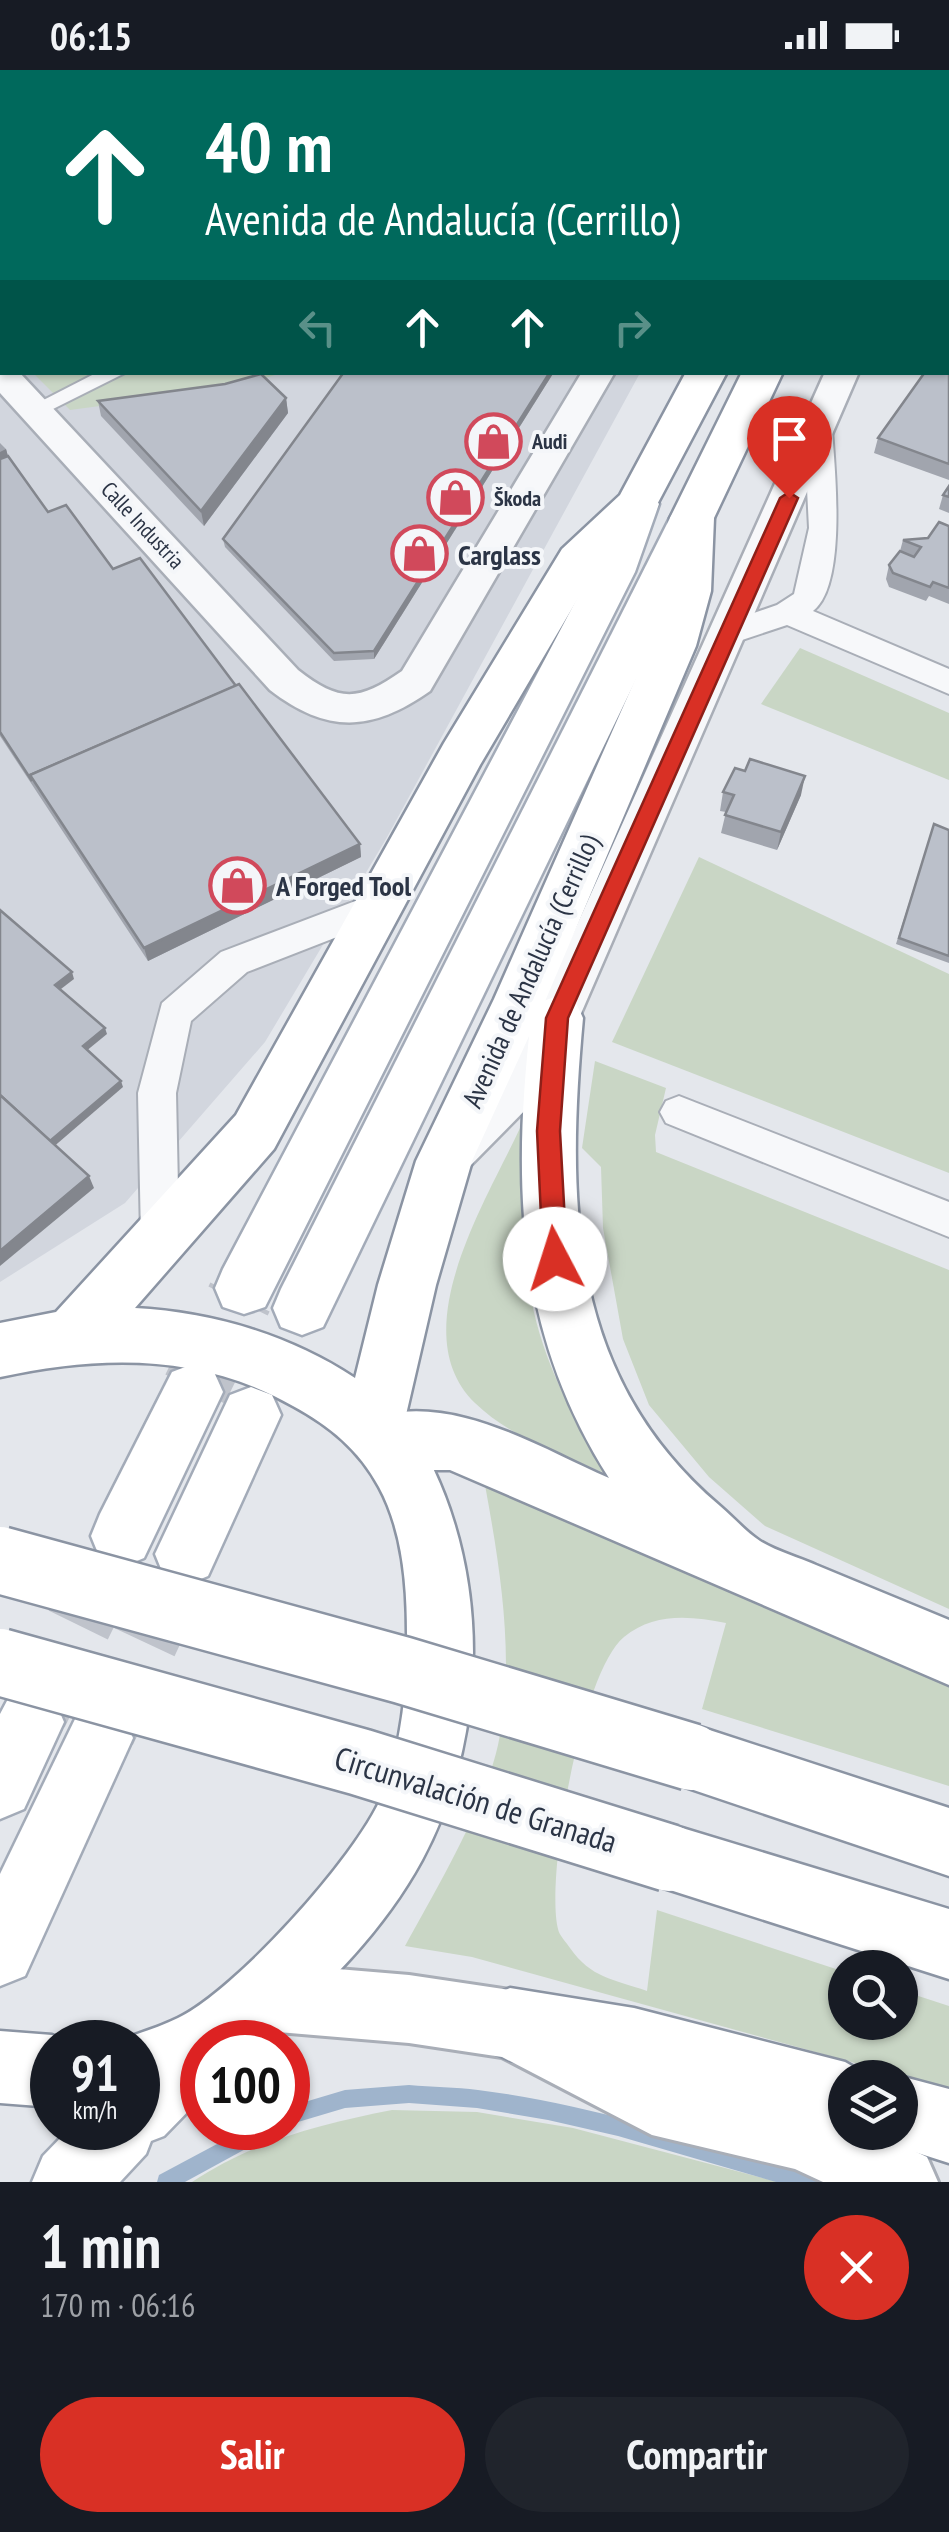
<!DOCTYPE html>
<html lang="es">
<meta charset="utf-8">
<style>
body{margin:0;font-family:"PT Sans Narrow",sans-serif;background:#20242c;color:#f1f3f6;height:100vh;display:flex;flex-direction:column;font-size:38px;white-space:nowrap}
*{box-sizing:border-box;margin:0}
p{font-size:32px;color:#9ea1a6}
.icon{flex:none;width:55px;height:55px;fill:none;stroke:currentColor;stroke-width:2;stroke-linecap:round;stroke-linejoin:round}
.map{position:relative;height:2112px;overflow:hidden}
.details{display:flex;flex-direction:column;background:#171b24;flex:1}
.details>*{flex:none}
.banner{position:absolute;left:0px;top:0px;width:950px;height:305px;box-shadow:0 2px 8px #0004;background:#00695c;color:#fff;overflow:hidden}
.tools{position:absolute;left:828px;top:1880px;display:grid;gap:20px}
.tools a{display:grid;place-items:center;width:90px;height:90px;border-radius:50%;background:#171b24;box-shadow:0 2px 8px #0004;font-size:50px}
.speed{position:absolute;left:30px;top:1950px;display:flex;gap:20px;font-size:50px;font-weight:700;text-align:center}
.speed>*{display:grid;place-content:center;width:130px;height:130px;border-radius:50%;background:#171b24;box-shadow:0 2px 8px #0004;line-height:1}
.speed small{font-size:25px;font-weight:400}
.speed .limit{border:15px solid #d22;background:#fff;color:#111}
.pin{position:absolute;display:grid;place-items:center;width:85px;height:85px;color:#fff;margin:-102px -42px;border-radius:50% 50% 50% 0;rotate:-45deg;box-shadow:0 0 10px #0007}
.pin .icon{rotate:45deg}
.me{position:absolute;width:110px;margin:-55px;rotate:355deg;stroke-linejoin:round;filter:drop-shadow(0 0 8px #0008)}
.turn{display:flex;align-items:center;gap:35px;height:210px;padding:0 40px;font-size:45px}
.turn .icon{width:130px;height:130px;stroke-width:2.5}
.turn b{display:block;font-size:70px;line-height:85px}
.lanes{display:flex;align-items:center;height:95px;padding:0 40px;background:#0003;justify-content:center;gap:50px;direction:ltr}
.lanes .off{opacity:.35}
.round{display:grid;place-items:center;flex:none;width:105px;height:105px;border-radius:52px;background:#20242c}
.overview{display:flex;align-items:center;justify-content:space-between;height:170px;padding:0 40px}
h1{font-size:60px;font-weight:800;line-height:75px}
.cta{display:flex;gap:20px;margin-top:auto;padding:20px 40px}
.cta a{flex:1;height:115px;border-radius:60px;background:#d93025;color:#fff;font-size:40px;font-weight:800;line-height:115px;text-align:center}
.cta a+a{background:#20242c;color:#f1f3f6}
.status{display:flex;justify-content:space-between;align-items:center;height:70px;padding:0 50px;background:#171b24;direction:ltr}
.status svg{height:28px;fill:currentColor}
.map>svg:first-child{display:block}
</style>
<div class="status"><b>06:15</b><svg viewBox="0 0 49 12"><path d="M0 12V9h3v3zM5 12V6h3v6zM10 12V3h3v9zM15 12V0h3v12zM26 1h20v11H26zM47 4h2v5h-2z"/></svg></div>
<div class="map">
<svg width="949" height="2112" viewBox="0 0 949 2112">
<rect width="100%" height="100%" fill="#e4e7ec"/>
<path fill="#d2d6de" d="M0,0H768L2,2V302L640,303L386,769L265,972L125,1133L0,1212Z"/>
<g fill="#c9d6c5">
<path d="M33,303L34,302L282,303L227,319L70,340Z"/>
<path d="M800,578L949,643V710L761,634Z"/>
<path d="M699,787L949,904V1103L612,972Z"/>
<path d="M595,991L666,1018L655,1065L656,1082L949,1200V1539L765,1456L709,1407L649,1335L623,1269L603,1158L601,1097L582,1078Z"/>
<path d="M520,1058C522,1114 520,1173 531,1228C543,1293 574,1350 609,1405C564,1385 511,1368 475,1333C402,1262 487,1130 520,1058Z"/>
<path d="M485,1415L949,1612V1716L702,1639L726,1553C691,1546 654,1542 624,1567C582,1601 545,1806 558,1859C559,1865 566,1872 570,1878C591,1908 613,1909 647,1921L657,1840L845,1902V1952H900V1920L949,1936V2019L472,1887L405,1876C438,1816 483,1741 498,1675C516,1593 500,1497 485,1415Z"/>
<path d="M392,2040L477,2042L573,2058L778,2112H192C253,2071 321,2054 392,2040Z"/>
</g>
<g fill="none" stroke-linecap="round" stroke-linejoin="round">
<g fill="#9fb4cc" fill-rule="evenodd">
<path d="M409,2015C432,2017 456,2017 478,2020C591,2034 700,2071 808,2103L815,2105L817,2112H776L618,2066L548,2050L477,2038L409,2033L345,2038L288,2055V2037L345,2020Z"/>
<path d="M247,2058H273L271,2065L185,2112H157L159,2105Z"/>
</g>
<path stroke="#bfc3cb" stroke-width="51" stroke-dasharray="51 26" stroke-linecap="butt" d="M238,1229L244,1218"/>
<g stroke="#bfc3cb" stroke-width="66" stroke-dasharray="66 32" stroke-linecap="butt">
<path d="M195,1319L240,1227"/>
<path d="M35,1643L116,1478"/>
<path d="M103,1661L179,1499"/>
</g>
<defs>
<path id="pedestrian" d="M98,302H127L43,344L36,346L26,339Z"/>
<g id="minor">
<path d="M949,80V96L948,97V81Z"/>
<path d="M948,276H949V295L948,294Z"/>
<path d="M818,351L828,353L832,360C835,400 847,515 813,541L949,599V624L787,555L730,574L719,571L714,563L719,555L777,535L794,524L809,458L804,360L808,353Z"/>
<path d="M379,822L391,826L396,836L391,846L247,902L191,951L176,1023L179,1166L174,1178L160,1183L146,1178L141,1166L138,1023L162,933L221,882Z"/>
<path d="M679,1026L949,1132V1167L666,1053L660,1042L666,1031Z"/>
</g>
<g id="tertiary">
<path d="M949,23V45H948V24Z"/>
<path d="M0,291L2,302H19L298,600C340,633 359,631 402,601L582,302H615L430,621C372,662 327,664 270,620L0,323Z"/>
<path d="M825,302H859L579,948L536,1029L469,1097L453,1103L437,1097L430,1083L437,1069L504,1003L538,942Z"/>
</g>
<g id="secondary">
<rect x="94" y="0" width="34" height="2"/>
<path d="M2,228V253L0,254V229Z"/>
<path d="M266,1893L409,1905L510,1920L662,1997L801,2030L845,2049V2062H874L927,2087L938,2112H823L795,2099L652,2065L502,1987L409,1973L266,1961L242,1951L232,1927L242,1903Z"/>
</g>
<g id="primary">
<path d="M637,419L652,424L659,434L635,502L265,1237L244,1244L223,1237L215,1218L223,1199L591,502L622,424Z"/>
<path d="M692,433L707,437L714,448L323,1257L302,1265L281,1257L273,1238L281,1219L670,448L677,437Z"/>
<path d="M193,1294L214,1302L223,1322L144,1488L122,1497L100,1488L91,1466L100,1444L172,1302Z"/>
<path d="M251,1317L272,1325L281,1345L208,1506L186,1515L164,1506L155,1484L230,1325Z"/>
<path d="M31,1619L54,1629L64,1652L24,1739L0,1749V1644L8,1629Z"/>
<path d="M100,1635L123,1645L133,1668L25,1906L0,1916V1804L77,1645Z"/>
<path d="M202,1940L227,1951L237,1972H202V2027L164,2066L151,2071L146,2084L120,2112H32L43,2086L70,2058H138V1989L177,1951Z"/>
</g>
<g id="trunk">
<path d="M686,302H727L652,444L594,501L480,695L274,1079L135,1238C212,1242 290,1265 355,1308L378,1215L416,1091L494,929L650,576L665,521L670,448L742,302H783L714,448L711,521L696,576L546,929L472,1091L436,1215L405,1349C491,1476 494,1656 422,1790C383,1862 324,1920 263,1972H202V2012L138,2035V1972H115C135,1964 158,1958 178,1948C236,1920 355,1788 381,1728C401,1679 408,1617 407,1564C407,1516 403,1461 379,1417C359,1380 330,1356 293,1336C201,1283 101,1285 0,1307V1253L56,1242L236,1045L444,673L562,479L620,425Z"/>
<path d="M0,1961L52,1965L71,1972H52V2037L0,2033Z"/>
</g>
<g id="motorway">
<path d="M557,926L576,933L583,948C566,1133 568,1307 720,1436C733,1447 746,1462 760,1471C776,1481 798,1487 816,1495C860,1513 905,1532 949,1550V1615L450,1400H386L364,1391L356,1371L364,1351C446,1318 535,1376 609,1408C516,1262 512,1115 531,948L538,933Z"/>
<path d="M691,1654L949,1738V1806L667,1711L658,1687L667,1663Z"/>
<path d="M669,1754L949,1839V1909L645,1812L635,1788L645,1764Z"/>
<path d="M510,1918L634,1938L845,1992L873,2008H845V2062H852L845,2066L634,2010L510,1990L485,1979L474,1954L485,1929Z"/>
<path d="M900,2006L949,2019V2093L874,2069L871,2062H900Z"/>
</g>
</defs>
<use href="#pedestrian" stroke="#a9aeb7" stroke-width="4"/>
<use href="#minor" stroke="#a9aeb7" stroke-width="4"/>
<use href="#tertiary" stroke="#a9aeb7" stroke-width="5"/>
<use href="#secondary" stroke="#a9aeb7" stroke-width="6"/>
<use href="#primary" stroke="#a3abb8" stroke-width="5"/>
<use href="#trunk" stroke="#8b94a3" stroke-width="5"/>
<use href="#motorway" stroke="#8b94a3" stroke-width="5"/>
<use href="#pedestrian" fill="#f7f8fa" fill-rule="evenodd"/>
<use href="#minor" fill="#f7f8fa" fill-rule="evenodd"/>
<use href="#tertiary" fill="#f7f8fa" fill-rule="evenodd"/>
<use href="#secondary" fill="#fff" fill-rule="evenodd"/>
<use href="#primary" fill="#fff" fill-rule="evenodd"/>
<use href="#trunk" fill="#fff" fill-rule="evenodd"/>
<use href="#motorway" fill="#fff" fill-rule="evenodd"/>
<defs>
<g id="motorway-bridge">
<path d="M0,1490L402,1600L691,1687"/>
<path d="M0,1592L360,1692L669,1788"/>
</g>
</defs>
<use href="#motorway-bridge" stroke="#8b94a3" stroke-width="71" stroke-linecap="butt"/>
<use href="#motorway-bridge" stroke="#fff" stroke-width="66"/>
</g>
<g fill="#a1a5ae">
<path d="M949,294V410L874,383L878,368Z"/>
<path d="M554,302L374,589L334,591L225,477L223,469Z"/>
<path d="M286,328L288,343L204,456L101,346L98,331Z"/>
<path d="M0,373L6,379L8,386L48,442L113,499L236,616L360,774L361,787L148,891L0,666Z"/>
<path d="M949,416V443L939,439L943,425Z"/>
<path d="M949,456V534L929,526L926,531L889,517L886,509L889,495L900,481L903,470L928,468Z"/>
<path d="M723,722L801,725L777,780L721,763L726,742L720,741Z"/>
<path d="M934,754L949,760V893L896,874Z"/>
</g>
<g fill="#83868d">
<path d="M662,0H709L703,2H656Z"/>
<path d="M550,302H554L374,589V581Z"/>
<path d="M286,328L288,343L204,456L201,441Z"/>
<path d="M6,379L10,394L0,398V382Z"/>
<path d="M805,706L801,725L777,780L781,762Z"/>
<path d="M360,774L361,787L148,891L144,878Z"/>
<path d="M72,902L74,909L57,922L55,915Z"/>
<path d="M105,958L107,964L85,982L83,976Z"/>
<path d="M121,1011L123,1017L51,1079L48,1073Z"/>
<path d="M89,1106L94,1118L0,1196V1181Z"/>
</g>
<g fill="#bbc0ca" stroke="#83868d" stroke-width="2.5">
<path d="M156,0H278L277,2H177Z"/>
<path d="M458,0H484L483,2H458Z"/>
<path d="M484,0H662L656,2H483Z"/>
<path d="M949,122V167H948V125Z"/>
<path d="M949,172V246L948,245V174Z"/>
<path d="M948,293L949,294V394L878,368L925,302H948Z"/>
<path d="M344,302H550L374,581L334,583L223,469Z"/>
<path d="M261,304L286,328L201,441L98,331L225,314Z"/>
<path d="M8,386L48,442L66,435L113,499L140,488L236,616L30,705L32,711L0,662V389Z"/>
<path d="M949,416V427L943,425Z"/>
<path d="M939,452L949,456V518L933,512L930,517L893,503L889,495L900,481L914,487L921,477L903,470L928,468Z"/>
<path d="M239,614L360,774L144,878L30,705Z"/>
<path d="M750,689L805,706L781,762L725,745L734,725L723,722L735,698L745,701Z"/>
<path d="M934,754L949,760V886L899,868Z"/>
<path d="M0,840L72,902L55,915L105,958L83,976L121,1011L50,1071L0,1025Z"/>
<path d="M0,1025L89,1106L0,1181Z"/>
</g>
<path fill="#d93025" stroke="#8d1f18" stroke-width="2.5" d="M789,422L798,428L568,948L560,1061L567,1189L564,1196L555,1199L547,1196L543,1189L537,1061L546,948L780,428Z"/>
<defs>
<symbol id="shop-ring" viewBox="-11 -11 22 22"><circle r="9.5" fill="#f4f6f9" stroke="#d1495b" stroke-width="1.5"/><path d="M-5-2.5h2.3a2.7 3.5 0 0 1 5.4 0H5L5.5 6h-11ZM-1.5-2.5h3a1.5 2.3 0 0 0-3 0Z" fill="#d1495b"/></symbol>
</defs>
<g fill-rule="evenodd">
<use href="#shop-ring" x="462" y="340" width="63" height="63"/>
<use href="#shop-ring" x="424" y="396" width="63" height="63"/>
<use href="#shop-ring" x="388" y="452" width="63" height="63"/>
<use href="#shop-ring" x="206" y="784" width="63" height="63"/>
</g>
<g text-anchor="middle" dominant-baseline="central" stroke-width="8" stroke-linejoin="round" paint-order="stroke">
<g font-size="22" font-weight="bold" fill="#2b3445" stroke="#f4f6f9" text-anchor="start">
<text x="532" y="371">Audi</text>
<text x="494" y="428">Škoda</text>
</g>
<g font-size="22" fill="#2b3445" stroke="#f4f6f9">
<text transform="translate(143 455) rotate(47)">Calle Industria</text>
</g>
<g font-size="28" font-weight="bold" fill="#2b3445" stroke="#f4f6f9" text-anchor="start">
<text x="458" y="484">Carglass</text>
<text x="276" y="815">A Forged Tool</text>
</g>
<g font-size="28" fill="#2b3445" stroke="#f4f6f9">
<text transform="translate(530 901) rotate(-66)">Avenida de Andalucía (Cerrillo)</text>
</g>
<g font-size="32" fill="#2b3445" stroke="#f4f6f9">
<text transform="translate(476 1729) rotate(17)">Circunvalación de Granada</text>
</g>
</g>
</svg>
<div class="tools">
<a><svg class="icon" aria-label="search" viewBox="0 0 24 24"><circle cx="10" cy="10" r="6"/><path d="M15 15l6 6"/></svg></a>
<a><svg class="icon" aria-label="layers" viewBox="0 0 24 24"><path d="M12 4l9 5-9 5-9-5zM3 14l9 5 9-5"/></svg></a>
</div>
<div class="speed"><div>91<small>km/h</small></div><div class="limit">100</div></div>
<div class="pin" style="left:789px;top:428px;background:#d93025"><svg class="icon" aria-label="arrive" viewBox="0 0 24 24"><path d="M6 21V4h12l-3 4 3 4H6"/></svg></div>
<svg class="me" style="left:555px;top:1189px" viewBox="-20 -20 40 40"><circle r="19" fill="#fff"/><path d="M0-13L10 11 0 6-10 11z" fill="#d93025"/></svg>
<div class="banner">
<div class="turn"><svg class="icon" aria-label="ahead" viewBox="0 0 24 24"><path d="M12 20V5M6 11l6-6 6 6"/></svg><div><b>40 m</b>Avenida de Andalucía (Cerrillo)</div></div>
<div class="lanes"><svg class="icon off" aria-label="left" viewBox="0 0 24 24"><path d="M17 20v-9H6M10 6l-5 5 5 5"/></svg><svg class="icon" aria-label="ahead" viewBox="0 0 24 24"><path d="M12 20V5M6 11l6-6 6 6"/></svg><svg class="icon" aria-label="ahead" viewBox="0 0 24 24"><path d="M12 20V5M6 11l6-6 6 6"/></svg><svg class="icon off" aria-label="right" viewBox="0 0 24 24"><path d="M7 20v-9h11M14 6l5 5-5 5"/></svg></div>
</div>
</div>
<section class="details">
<div class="overview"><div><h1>1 min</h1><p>170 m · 06:16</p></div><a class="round" style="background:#d93025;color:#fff"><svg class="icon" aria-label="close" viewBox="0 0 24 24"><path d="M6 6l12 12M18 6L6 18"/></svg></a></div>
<div class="cta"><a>Salir</a><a>Compartir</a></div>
</section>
